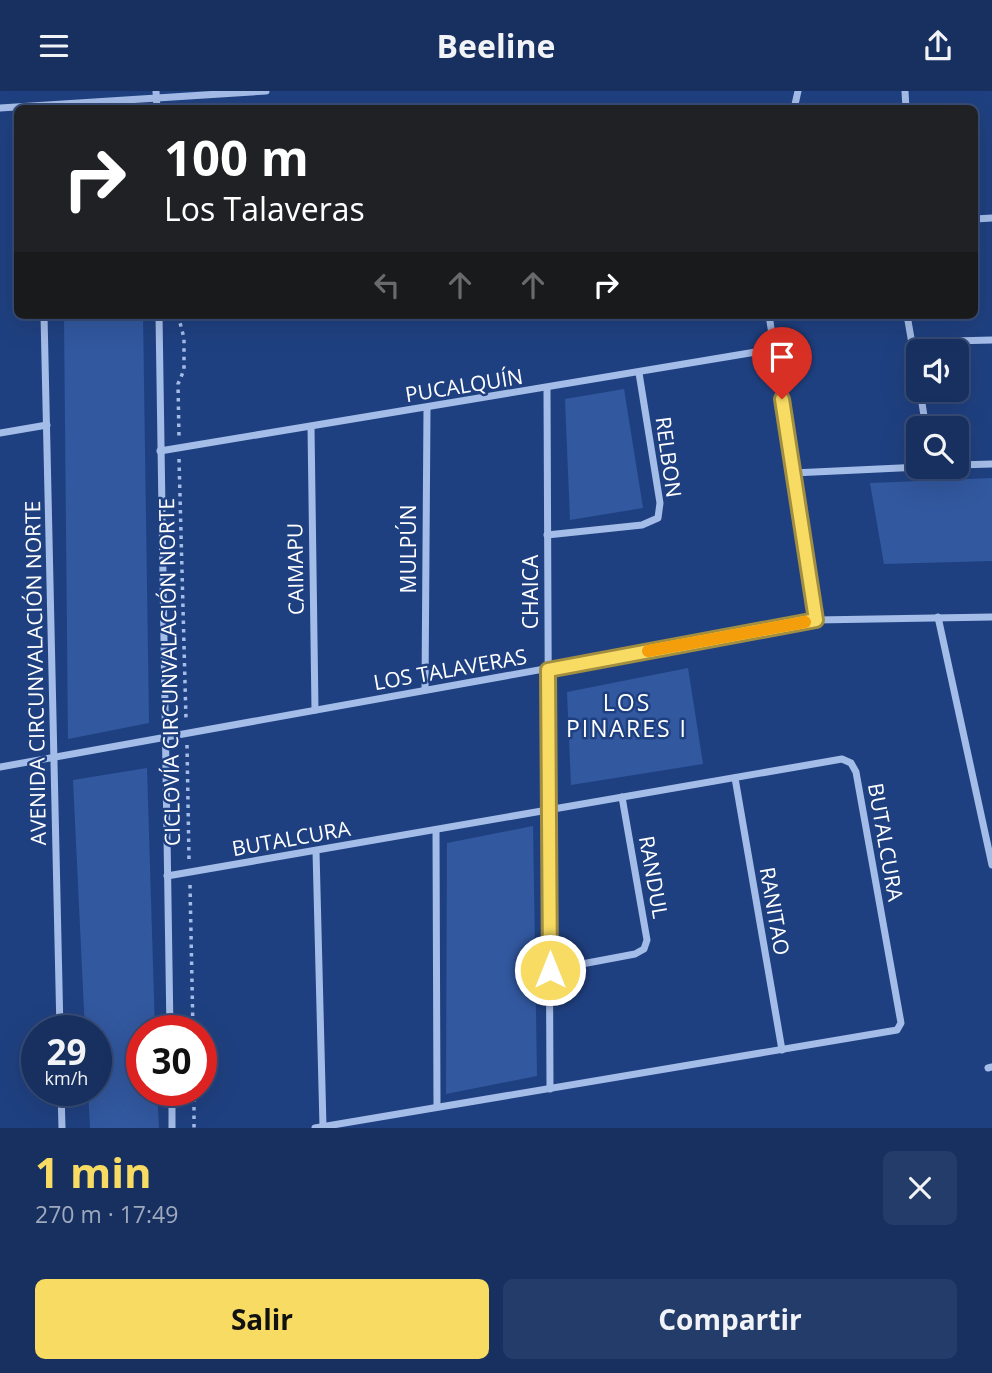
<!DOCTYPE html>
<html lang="es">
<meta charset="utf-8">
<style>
body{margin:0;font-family:"Open Sans",sans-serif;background:#243c69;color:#f1f3f6;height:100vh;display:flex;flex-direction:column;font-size:26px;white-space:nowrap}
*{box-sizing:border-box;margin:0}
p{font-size:23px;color:#9ea9bd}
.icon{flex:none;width:38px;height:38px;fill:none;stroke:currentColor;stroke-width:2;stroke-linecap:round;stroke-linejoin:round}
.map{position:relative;height:1037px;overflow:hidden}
.details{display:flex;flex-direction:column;background:#173060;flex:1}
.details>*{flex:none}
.hud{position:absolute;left:14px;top:14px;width:964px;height:214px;border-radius:10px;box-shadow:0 7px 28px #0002,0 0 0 2px #364b75;background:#202124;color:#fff;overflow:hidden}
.tools{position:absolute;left:906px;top:248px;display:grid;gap:14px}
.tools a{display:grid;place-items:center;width:63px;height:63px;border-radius:10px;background:#173060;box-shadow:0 7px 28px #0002,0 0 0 2px #364b75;font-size:35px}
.speed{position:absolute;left:21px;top:924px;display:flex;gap:14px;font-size:35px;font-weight:700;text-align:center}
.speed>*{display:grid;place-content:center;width:91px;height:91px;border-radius:50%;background:#173060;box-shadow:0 7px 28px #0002,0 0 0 2px #364b75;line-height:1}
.speed small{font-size:18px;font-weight:400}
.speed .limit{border:10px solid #d22;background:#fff;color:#111}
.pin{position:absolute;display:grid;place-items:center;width:60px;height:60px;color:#fff;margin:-72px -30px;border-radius:50% 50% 50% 0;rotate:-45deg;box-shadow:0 0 7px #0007}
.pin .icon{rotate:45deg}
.me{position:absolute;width:77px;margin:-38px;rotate:0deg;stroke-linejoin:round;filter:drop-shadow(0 0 5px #0008)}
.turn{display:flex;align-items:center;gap:24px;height:147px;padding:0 35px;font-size:32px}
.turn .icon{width:91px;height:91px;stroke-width:2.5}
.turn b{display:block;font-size:49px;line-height:60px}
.lanes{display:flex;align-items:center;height:66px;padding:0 35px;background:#0003;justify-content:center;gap:35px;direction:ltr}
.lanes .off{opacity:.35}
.round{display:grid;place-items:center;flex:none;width:74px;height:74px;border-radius:10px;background:#243c69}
.headline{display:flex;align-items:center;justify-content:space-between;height:119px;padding:0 35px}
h1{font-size:42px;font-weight:700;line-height:52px;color:#f7db63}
.button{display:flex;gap:14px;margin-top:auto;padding:14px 35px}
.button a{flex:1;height:80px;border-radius:10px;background:#f7db63;color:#111;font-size:28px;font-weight:700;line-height:80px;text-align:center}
.button a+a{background:#243c69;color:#f1f3f6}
header{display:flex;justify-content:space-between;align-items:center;height:91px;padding:0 35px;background:#173060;font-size:32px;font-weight:700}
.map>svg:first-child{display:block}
</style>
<header><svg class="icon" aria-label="menu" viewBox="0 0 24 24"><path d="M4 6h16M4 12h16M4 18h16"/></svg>Beeline<svg class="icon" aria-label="share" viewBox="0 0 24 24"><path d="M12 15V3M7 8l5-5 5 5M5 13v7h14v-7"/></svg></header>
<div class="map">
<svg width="992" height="1037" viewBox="0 0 992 1037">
<rect width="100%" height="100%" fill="#1f4080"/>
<g fill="#32589f">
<path d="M64,224H143L149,632L68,648Z"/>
<path d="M624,298L643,417L570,429L565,308Z"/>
<path d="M992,387V470L884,473L870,392Z"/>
<path d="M688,577L703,673L571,694L567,601Z"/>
<path d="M147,677L155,940H142V999H157L159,1037H90L88,999H96V940H85L73,689Z"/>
<path d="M533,735L537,985L446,1003L447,752Z"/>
</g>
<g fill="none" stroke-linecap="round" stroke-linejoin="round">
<g stroke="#a4bce8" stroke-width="3.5" stroke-dasharray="3.5 5" stroke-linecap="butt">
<path d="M178,224L184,247V279L178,293L179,346"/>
<path d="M179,368L186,629"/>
<path d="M187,654L189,769"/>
<path d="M190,794L193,940"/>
<path d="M194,999V1037"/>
</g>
<g stroke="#a4bce8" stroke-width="7">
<path d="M156,0L157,18"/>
<path d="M905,0L906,18"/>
<path d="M0,17L266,0"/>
<path d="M794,18L798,0"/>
<path d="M975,128L992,127"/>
<path d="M44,224L60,940"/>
<path d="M159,224L170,940"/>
<path d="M769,224L816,529"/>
<path d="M907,224L919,293"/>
<path d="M912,251L992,249"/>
<path d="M547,298L550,998"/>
<path d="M920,299L926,338"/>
<path d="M311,336L315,619"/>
<path d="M0,342L47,334"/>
<path d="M160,360L774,258"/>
<path d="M957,374L992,373"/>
<path d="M793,382L921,376"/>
<path d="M547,444L642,434L658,427L660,412L639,282"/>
<path d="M938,526L992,774"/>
<path d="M425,599L427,318"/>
<path d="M0,676L816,529L992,526"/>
<path d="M735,687L782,959"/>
<path d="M436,739L437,1016"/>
<path d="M316,760L323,1036"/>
<path d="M167,785L842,668L851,672L856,681L901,932L897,939L315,1037"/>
<path d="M550,879L635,863L644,858L647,849L622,706"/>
<path d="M988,977L992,976"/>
<path d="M61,999L62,1037"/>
<path d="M172,999V1037"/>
</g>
</g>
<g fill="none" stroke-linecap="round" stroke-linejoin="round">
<defs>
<path id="route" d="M550,879L548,579L816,529L782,308"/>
</defs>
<use href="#route" stroke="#a18e40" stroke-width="18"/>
<use href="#route" stroke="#f7db63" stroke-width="12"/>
<path stroke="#f59e0b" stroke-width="12" d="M648,560L805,531"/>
</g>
<g text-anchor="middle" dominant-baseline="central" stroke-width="5" stroke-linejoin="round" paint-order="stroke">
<g font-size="21" fill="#fff" stroke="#1f4080">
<text transform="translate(464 294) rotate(-9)">PUCALQUÍN</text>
<text transform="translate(669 366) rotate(82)">RELBON</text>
<text transform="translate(408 458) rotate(-90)">MULPÚN</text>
<text transform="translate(295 478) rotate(-91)">CAIMAPU</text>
<text transform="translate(530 501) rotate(-90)">CHAICA</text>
<text transform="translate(450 578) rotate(-10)">LOS TALAVERAS</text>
<text transform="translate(169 581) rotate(-91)">CICLOVÍA CIRCUNVALACIÓN NORTE</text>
<text transform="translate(35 582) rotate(-91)">AVENIDA CIRCUNVALACIÓN NORTE</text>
<text transform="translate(291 747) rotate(-10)">BUTALCURA</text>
<text transform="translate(886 751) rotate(80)">BUTALCURA</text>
<text transform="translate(654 786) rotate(80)">RANDUL</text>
<text transform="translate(775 820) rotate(80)">RANITAO</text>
</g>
<g font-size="23" letter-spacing="2" fill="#fff" stroke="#1f4080">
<text x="627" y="611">LOS<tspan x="627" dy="26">PINARES I</tspan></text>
</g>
</g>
</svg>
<div class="tools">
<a><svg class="icon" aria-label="sound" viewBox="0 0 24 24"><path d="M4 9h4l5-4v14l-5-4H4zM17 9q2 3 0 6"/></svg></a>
<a><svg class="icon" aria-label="search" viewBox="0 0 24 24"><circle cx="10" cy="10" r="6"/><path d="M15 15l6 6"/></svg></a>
</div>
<div class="speed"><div>29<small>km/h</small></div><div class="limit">30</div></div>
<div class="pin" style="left:782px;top:308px;background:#d93025"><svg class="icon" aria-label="arrive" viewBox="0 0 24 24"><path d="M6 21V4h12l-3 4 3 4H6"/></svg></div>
<svg class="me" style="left:550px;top:879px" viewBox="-20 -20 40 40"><circle r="17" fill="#f7db63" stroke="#fff" stroke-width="3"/><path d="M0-11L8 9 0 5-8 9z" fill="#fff"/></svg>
<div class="hud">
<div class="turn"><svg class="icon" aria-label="right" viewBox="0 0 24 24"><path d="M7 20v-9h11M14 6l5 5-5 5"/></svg><div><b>100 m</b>Los Talaveras</div></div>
<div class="lanes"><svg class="icon off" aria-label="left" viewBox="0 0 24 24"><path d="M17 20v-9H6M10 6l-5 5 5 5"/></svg><svg class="icon off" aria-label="ahead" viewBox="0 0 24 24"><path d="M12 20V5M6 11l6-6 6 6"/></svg><svg class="icon off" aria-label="ahead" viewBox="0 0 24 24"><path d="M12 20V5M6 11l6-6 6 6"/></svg><svg class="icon" aria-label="right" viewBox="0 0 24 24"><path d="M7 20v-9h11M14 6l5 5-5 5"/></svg></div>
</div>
</div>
<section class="details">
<div class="headline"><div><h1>1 min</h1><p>270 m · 17:49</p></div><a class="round"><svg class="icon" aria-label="close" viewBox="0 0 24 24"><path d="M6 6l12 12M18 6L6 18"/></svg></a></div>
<div class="button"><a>Salir</a><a>Compartir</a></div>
</section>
